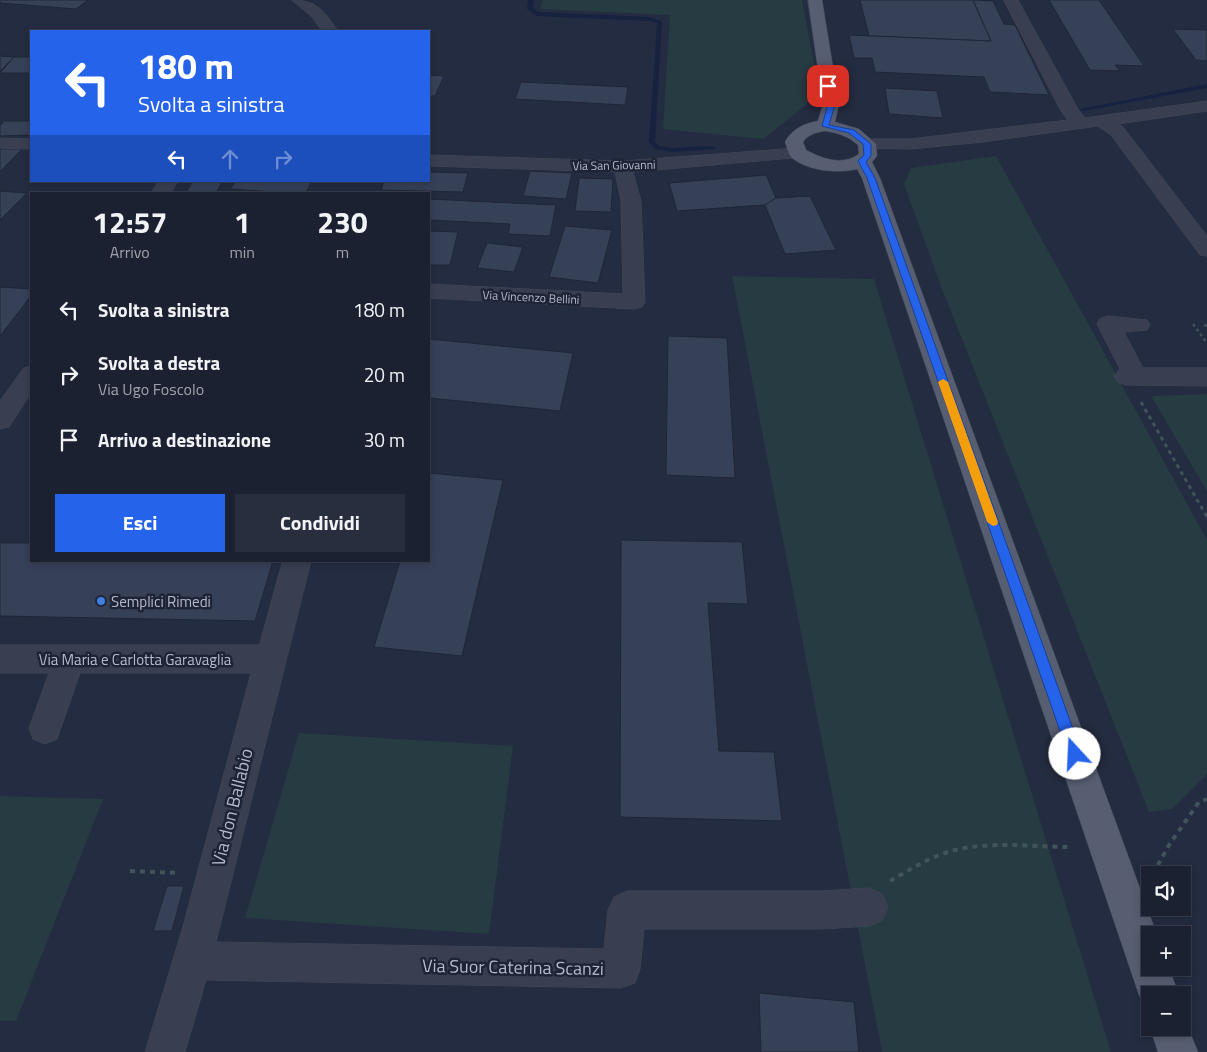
<!DOCTYPE html>
<html lang="it">
<meta charset="utf-8">
<style>
body{margin:0;font-family:"Titillium Web",sans-serif;background:#282e3d;color:#f1f3f6;height:100vh;display:flex;flex-direction:column;font-size:19px;white-space:nowrap}
*{box-sizing:border-box;margin:0}
p{font-size:16px;color:#a0a3ab}
.icon{flex:none;width:28px;height:28px;fill:none;stroke:currentColor;stroke-width:2;stroke-linecap:round;stroke-linejoin:round}
.map{position:relative;flex:1;overflow:hidden}
.drawer{position:absolute;left:30px;top:192px;width:400px;height:370px;display:flex;flex-direction:column;background:#1b2131;border-radius:0px;box-shadow:0 2px 8px #0003,0 0 0 1px #393e4d}
.drawer>*{flex:none}
.guide{position:absolute;left:30px;top:30px;width:400px;height:152px;border-radius:0px;box-shadow:0 2px 8px #0003,0 0 0 1px #393e4d;background:#2563eb;color:#fff;overflow:hidden}
.fabs{position:absolute;left:1141px;top:866px;display:grid;gap:10px}
.fabs a{display:grid;place-items:center;width:50px;height:50px;border-radius:0px;background:#1b2131;box-shadow:0 2px 8px #0003,0 0 0 1px #393e4d;font-size:25px}
.pin{position:absolute;display:grid;place-items:center;width:42px;height:42px;color:#fff;margin:-21px;border-radius:10px;box-shadow:0 2px 8px #0006}
.me{position:absolute;width:55px;margin:-28px;rotate:340deg;stroke-linejoin:round;filter:drop-shadow(0 0 4px #0008)}
.turn{display:flex;align-items:center;gap:18px;height:105px;padding:0 25px;font-size:22px}
.turn .icon{width:65px;height:65px;stroke-width:2.5}
.turn b{display:block;font-size:35px;line-height:42px}
.lanes{display:flex;align-items:center;height:48px;padding:0 25px;background:#0003;justify-content:center;gap:25px;direction:ltr}
.lanes .off{opacity:.35}
.eta{display:flex;justify-content:space-evenly;align-items:center;height:85px;text-align:center}
.eta b{font-size:30px;font-weight:700;line-height:35px}
.primary-button{display:flex;gap:10px;margin-top:auto;padding:10px 25px}
.primary-button a{flex:1;height:58px;border-radius:0px;background:#2563eb;color:#fff;font-size:20px;font-weight:700;line-height:58px;text-align:center}
.primary-button a+a{background:#282e3d;color:#f1f3f6}
ul{padding:0;list-style:none}
li{display:flex;align-items:center;gap:15px;height:65px;padding:0 25px}
li div{flex:1}
li b{display:block;font-size:19px}
li em{font-style:normal}
.map>svg:first-child{display:block}
</style>
<div class="map">
<svg width="1207" height="1052" viewBox="0 0 1207 1052">
<rect width="100%" height="100%" fill="#242c41"/>
<g fill="#273b42">
<path d="M543,0H802L819,89L806,105L763,139L663,129L670,15L540,9Z"/>
<path d="M996,156L1207,540V774L1172,809L1149,812L939,281L904,184L911,168Z"/>
<path d="M732,276L874,279L1111,1052H882Z"/>
<path d="M1207,394V491L1151,396Z"/>
<path d="M299,733L513,746L489,934L245,918Z"/>
<path d="M0,796L103,799L16,1021H0Z"/>
</g>
<g fill="none" stroke-linecap="round" stroke-linejoin="round">
<g fill="#172140" fill-rule="evenodd">
<path d="M528,0H534L533,8L538,12L650,17L662,21L655,142L659,146L672,148L713,146L716,148L715,149L672,152L655,149L649,142L657,23L650,21L537,16L527,9Z"/>
<path d="M1207,84V88L1078,112L1075,110Z"/>
</g>
</g>
<g fill="#364057" stroke="#202638">
<path d="M0,0H88L76,9L0,3Z"/>
<path d="M860,0H973L991,41L869,36Z"/>
<path d="M973,0L993,1L1004,24L1015,25L1049,95L990,92L984,77L875,72L872,58H854L849,35L991,41Z"/>
<path d="M1049,0H1099L1144,66L1115,65L1120,71L1090,70Z"/>
<path d="M1173,29L1207,30V61L1196,60Z"/>
<path d="M0,56L14,57L0,71Z"/>
<path d="M14,57H31V73H0Z"/>
<path d="M429,75L444,76L435,96H429Z"/>
<path d="M521,82L628,87L625,105L515,99Z"/>
<path d="M885,88L937,91L943,118L889,114Z"/>
<path d="M4,121H31V135L0,136V126Z"/>
<path d="M0,149H22L0,172Z"/>
<path d="M530,171L572,173L566,199L523,196Z"/>
<path d="M429,172L468,173L463,192L381,190L384,181H429Z"/>
<path d="M766,175L776,198L765,205L677,211L669,183Z"/>
<path d="M579,178L613,179L611,212L575,211Z"/>
<path d="M193,181H223L215,194L186,192Z"/>
<path d="M236,181H312L305,194L230,189Z"/>
<path d="M0,191L27,193L0,220Z"/>
<path d="M810,196L836,250L785,254L765,205L776,198Z"/>
<path d="M429,199L511,203L556,205L550,236L508,234L510,224L429,220Z"/>
<path d="M565,226L612,230L598,283L549,277Z"/>
<path d="M429,231L458,232L450,265H429Z"/>
<path d="M487,243L523,247L514,272L477,268Z"/>
<path d="M0,287L31,289V296L0,336Z"/>
<path d="M668,336L727,338L735,478L666,475Z"/>
<path d="M429,339L573,353L560,411L429,398Z"/>
<path d="M429,473L503,480L462,656L374,647L400,561H429Z"/>
<path d="M621,540L742,542L748,604L708,603L719,751L774,752L782,821L620,817Z"/>
<path d="M0,543H31V561H273L255,621L0,616Z"/>
<path d="M167,886H184L172,931H153Z"/>
<path d="M759,993L854,1002L859,1052H761Z"/>
</g>
<g fill="none" stroke-linecap="round" stroke-linejoin="round">
<defs>
<g id="minor">
<path d="M292,0C317,0 324,11 338,31H322L312,17Z"/>
<path d="M1004,0H1018L1078,109L1085,118L1207,101V111L1118,124L1123,127L1207,236V256L1200,255L1111,135L1098,126L983,142L910,149L861,148L858,144L861,140L867,139H910L1068,120L1061,111Z"/>
<path d="M0,138L31,139V149L0,148Z"/>
<path d="M798,148L804,149L807,153L804,157L633,172L641,201L645,302L642,307L634,309L429,298V284L623,294L621,201L615,172L429,166V155L623,161Z"/>
<path d="M159,181H178L170,194H151Z"/>
<path d="M1108,316L1147,320L1150,325L1147,330L1124,332L1143,368H1207V386L1126,385L1118,382L1114,376L1120,369L1097,324L1100,319Z"/>
<path d="M31,366V393L9,427L0,429V401L23,369Z"/>
<path d="M283,561H311L216,942L604,949L608,910L614,897L627,891H821L869,888L882,894L888,907L882,920L869,926L821,929H644L640,969L635,983L621,988L206,980L185,1052H145L182,930L251,673H80L57,739L45,744L33,739L29,728L49,673H0V645H259Z"/>
</g>
<g id="major">
<path d="M808,0H822L839,104L835,122L859,129L876,144L877,156L872,162L880,178L1157,935H1150V968H1169L1179,995H1150V1011L1145,1009L1139,995L862,178L857,169C837,174 807,171 791,157C788,153 787,147 785,142C791,130 804,123 818,121L823,104ZM825,131C838,133 848,136 858,145L859,154C842,166 823,159 806,150L803,142C807,135 817,132 825,131Z"/>
<path d="M1182,1013L1198,1052H1158L1150,1028H1182Z"/>
</g>
</defs>
<use href="#minor" stroke="#42485a" stroke-width="1"/>
<use href="#major" stroke="#42485a" stroke-width="1"/>
<g stroke="#40545a" stroke-width="2.5" stroke-dasharray="3 3" stroke-linecap="butt">
<path d="M1193,324L1207,343"/>
<path d="M1204,325L1207,326"/>
</g>
<path stroke="#40545a" stroke-width="3" stroke-dasharray="4 4" stroke-linecap="butt" d="M1141,402L1207,517"/>
<g stroke="#40545a" stroke-width="4" stroke-dasharray="5 5" stroke-linecap="butt">
<path d="M130,871L180,873"/>
<path d="M1153,874L1169,845L1199,802L1207,799"/>
<path d="M890,881C909,870 928,858 948,852C988,840 1031,847 1071,847"/>
</g>
<use href="#minor" fill="#393f51" fill-rule="evenodd"/>
<use href="#major" fill="#575e71" fill-rule="evenodd"/>
</g>
<path fill="#2563eb" stroke="#184099" d="M828,84L832,86L835,104L829,125L854,130L871,144V156L866,162L875,178L1082,754L1080,758L1075,760L1070,758L1068,754L867,178L858,161L864,155L863,144L849,133L822,126L828,104L825,86Z"/>
<path fill="#f59e0b" d="M943,379L948,382L998,522L997,525L993,526L987,522L938,382Z"/>
<circle fill="#3f7fe0" stroke="#1e2436" stroke-width="2" cx="101" cy="601" r="5"/>
<g text-anchor="middle" dominant-baseline="central" stroke-width="5" stroke-linejoin="round" paint-order="stroke">
<g font-size="12" fill="#b5bacb" stroke="#1e2436">
<text transform="translate(614 165) rotate(-1)">Via San Giovanni</text>
<text transform="translate(531 297) rotate(3)">Via Vincenzo Bellini</text>
</g>
<g font-size="15" fill="#b5bacb" stroke="#1e2436" text-anchor="start">
<text x="111" y="601">Semplici Rimedi</text>
</g>
<g font-size="15" fill="#b5bacb" stroke="#1e2436">
<text x="135" y="659">Via Maria e Carlotta Garavaglia</text>
</g>
<g font-size="18" fill="#b5bacb" stroke="#1e2436">
<text transform="translate(232 807) rotate(-76)">Via don Ballabio</text>
<text transform="translate(513 967) rotate(1)">Via Suor Caterina Scanzi</text>
</g>
</g>
</svg>
<div class="fabs">
<a><svg class="icon" aria-label="sound" viewBox="0 0 24 24"><path d="M4 9h4l5-4v14l-5-4H4zM17 9q2 3 0 6"/></svg></a>
<a>+</a>
<a>−</a>
</div>
<div class="pin" style="left:828px;top:86px;background:#d93025"><svg class="icon" aria-label="arrive" viewBox="0 0 24 24"><path d="M6 21V4h12l-3 4 3 4H6"/></svg></div>
<svg class="me" style="left:1075px;top:754px" viewBox="-20 -20 40 40"><circle r="19" fill="#fff"/><path d="M0-13L10 11 0 6-10 11z" fill="#2563eb"/></svg>
<div class="guide">
<div class="turn"><svg class="icon" aria-label="left" viewBox="0 0 24 24"><path d="M17 20v-9H6M10 6l-5 5 5 5"/></svg><div><b>180 m</b>Svolta a sinistra</div></div>
<div class="lanes"><svg class="icon" aria-label="left" viewBox="0 0 24 24"><path d="M17 20v-9H6M10 6l-5 5 5 5"/></svg><svg class="icon off" aria-label="ahead" viewBox="0 0 24 24"><path d="M12 20V5M6 11l6-6 6 6"/></svg><svg class="icon off" aria-label="right" viewBox="0 0 24 24"><path d="M7 20v-9h11M14 6l5 5-5 5"/></svg></div>
</div>
<section class="drawer">
<div class="eta">
<div><b>12:57</b><p>Arrivo</p></div>
<div><b>1</b><p>min</p></div>
<div><b>230</b><p>m</p></div>
</div>
<ul>
<li><svg class="icon" aria-label="left" viewBox="0 0 24 24"><path d="M17 20v-9H6M10 6l-5 5 5 5"/></svg><div><b>Svolta a sinistra</b></div><em>180 m</em></li>
<li><svg class="icon" aria-label="right" viewBox="0 0 24 24"><path d="M7 20v-9h11M14 6l5 5-5 5"/></svg><div><b>Svolta a destra</b><p>Via Ugo Foscolo</p></div><em>20 m</em></li>
<li><svg class="icon" aria-label="arrive" viewBox="0 0 24 24"><path d="M6 21V4h12l-3 4 3 4H6"/></svg><div><b>Arrivo a destinazione</b></div><em>30 m</em></li>
</ul>
<div class="primary-button"><a>Esci</a><a>Condividi</a></div>
</section>
</div>
